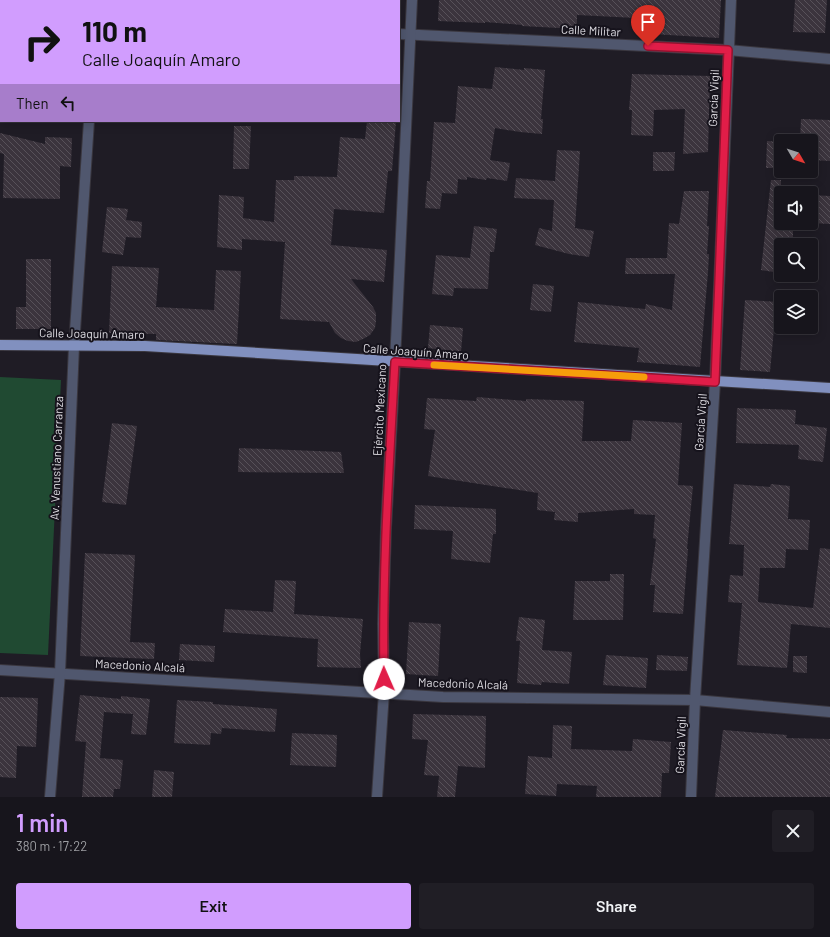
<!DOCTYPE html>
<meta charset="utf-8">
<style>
body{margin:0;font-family:Barlow,sans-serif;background:#201e25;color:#f1f3f6;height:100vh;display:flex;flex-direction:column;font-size:15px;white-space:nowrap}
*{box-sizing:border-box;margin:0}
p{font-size:13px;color:#9e9fa3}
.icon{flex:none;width:22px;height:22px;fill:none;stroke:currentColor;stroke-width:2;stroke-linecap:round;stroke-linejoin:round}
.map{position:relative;height:797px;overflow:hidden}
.panel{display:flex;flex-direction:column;background:#17151c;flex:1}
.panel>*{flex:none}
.banner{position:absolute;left:0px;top:0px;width:400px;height:122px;box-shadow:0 2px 10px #0003,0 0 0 1px #36343b;background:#d19dfe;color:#111;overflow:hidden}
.needle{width:26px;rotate:129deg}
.fabs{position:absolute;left:774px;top:134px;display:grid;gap:8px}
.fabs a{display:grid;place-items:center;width:44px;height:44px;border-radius:4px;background:#17151c;box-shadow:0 2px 10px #0003,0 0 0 1px #36343b;font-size:20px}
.pin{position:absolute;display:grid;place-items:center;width:34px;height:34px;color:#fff;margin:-41px -17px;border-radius:50% 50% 50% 0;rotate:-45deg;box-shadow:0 0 4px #0007}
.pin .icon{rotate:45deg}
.me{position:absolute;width:44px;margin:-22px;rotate:359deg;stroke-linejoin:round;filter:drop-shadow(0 0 3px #0008)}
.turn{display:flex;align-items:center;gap:14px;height:84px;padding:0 16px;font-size:18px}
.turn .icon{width:52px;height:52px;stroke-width:2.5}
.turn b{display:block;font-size:28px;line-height:34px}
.then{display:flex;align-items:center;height:38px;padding:0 16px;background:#0003;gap:8px;font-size:15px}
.round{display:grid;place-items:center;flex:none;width:42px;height:42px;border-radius:4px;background:#201e25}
.summary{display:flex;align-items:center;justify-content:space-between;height:68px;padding:0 16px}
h1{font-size:24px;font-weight:600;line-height:30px;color:#d19dfe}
.button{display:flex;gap:8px;margin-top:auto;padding:8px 16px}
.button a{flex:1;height:46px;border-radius:4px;background:#d19dfe;color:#111;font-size:16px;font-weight:600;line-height:46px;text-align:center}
.button a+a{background:#201e25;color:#f1f3f6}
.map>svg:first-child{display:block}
</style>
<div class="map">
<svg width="830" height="797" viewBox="0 0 830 797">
<defs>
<pattern id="building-back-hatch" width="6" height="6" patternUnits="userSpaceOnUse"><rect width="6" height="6" fill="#3b343d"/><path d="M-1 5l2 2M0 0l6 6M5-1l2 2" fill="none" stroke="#575159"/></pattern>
</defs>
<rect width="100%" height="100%" fill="#1f1c25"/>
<path fill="#204a32" d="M0,377L61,380L48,655L0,653Z"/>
<g fill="url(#building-back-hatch)">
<path d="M439,0H721L719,38L635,33L636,18L577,15V29L522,26V25L485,22V23L438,21Z"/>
<path d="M795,0H827L825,33L793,32Z"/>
<path d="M495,67L524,70V68L545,70L541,119H543L542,134L520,132L495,128L490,160L510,163L507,181L487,178L486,180L467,177V180L458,179L457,194L442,193L440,209L425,208L427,181H430L434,122L455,123L458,86L492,89Z"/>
<path d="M632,74L710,76L708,152L683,154L685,109L654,110L653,136L631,135L632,110H629Z"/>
<path d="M801,119L830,120V161L811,160V141H800Z"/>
<path d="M367,121H396L392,171H388L384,213L334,209L331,245L387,250L384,282L351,279L373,307L376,313V321L375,328L370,335L363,339L356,342L348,341L341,338L335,333L329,322L280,319L285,242L242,239V250L217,247L219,195L244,197L243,218L274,222L276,180H294V176L337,177L340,137L365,139Z"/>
<path d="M234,126H251L249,169H233Z"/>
<path d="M0,133L45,144V137L72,138L71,167L60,166V199L3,198L4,154L0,153Z"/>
<path d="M767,141L781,142V168H766Z"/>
<path d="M557,150L580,151L575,228L594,231L589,257L569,254L535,245L539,228L552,231L554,200L514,198L516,178L555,181Z"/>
<path d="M653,152H675L674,171H653Z"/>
<path d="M771,180H781V223H793V245H781V273L761,270Z"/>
<path d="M684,191H709L707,226H709L707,254H709L708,272L700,367L637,362L639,348L574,342L578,302L645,309L646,304L672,310L675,274H625L626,258H667L669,223L679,224Z"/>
<path d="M811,195L830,196V224L811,223Z"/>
<path d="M107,207L128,209L126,220L142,222L141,238L126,237L123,255L102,252Z"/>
<path d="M474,226L497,229L494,252H490L488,289L454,288L453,296L432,294L436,255L470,258Z"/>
<path d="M26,259H51V329H16V307H26Z"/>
<path d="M112,266L159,268L156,307L214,310L216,270L241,271L237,344L156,340V334L109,333Z"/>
<path d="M533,284L554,286L551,312L530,310Z"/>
<path d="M745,300L780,302L778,329L774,328L770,372L740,370Z"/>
<path d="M430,325L463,328L461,352L428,348Z"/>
<path d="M477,397L526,401V399L584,401L582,441H631L633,420L682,423L678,485L693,486L687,549H688L683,614L653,612L655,585H650L656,539L653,538L655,515L634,514V509L578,513V522L554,520L555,512L537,510L538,493L428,476L435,430L424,429L427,398L476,401Z"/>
<path d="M737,408L796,410L795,424L827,428L823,462L798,459L799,445L736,443Z"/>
<path d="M112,423L137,426L126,505L102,502Z"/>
<path d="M239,448L341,452L344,473L238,472Z"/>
<path d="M734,484L770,487L771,484L790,486L788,519L810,520L808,550L786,549L785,568H760L758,602L813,608L820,548L830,549V628L791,624L787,668L737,665L742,603L728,602L730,575L743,576L744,545L729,544Z"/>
<path d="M415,505L496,509V534H493L490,563L451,559L453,531L414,529Z"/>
<path d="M85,553L135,555L130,642L155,643L154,659L80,656Z"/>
<path d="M610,574H624L623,620H573L575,581H610Z"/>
<path d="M275,580L296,581L294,614L363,619L360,654L361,668L317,667L318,639L223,632L225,609L273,612Z"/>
<path d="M519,617L545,620L542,650L572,652L569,684L542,682L541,685L517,683L520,641H516Z"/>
<path d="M409,622L441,624L438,676L406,674Z"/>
<path d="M180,644L215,646L214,662L179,660Z"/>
<path d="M606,655L648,658L646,688L603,685Z"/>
<path d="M657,655L688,657L687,671L656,670Z"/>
<path d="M793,656H807V673L793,672Z"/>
<path d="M80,695L121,699V696L150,699L146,735L131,734L133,714L104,712L100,758L123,760L120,789H114L113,797H82L86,742L75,741Z"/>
<path d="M0,697L38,698L36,747L17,746L16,778L0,777Z"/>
<path d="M177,700L213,702V704L277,709L275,732L222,728L221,734L211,733L210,745L174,743Z"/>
<path d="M413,714L486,716L485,768L458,766L455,797H437L439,776L424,775L428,740L412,739Z"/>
<path d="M553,725L572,726L571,749L632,751L633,739L671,742L669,773H662L661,797H596L597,786L557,784L556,796L525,794L528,756L552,758Z"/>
<path d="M723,730L787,735L786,738L830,739V797H715Z"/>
<path d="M292,733L337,735L336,767L290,765Z"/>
<path d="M154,770L174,772L172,797H152Z"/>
</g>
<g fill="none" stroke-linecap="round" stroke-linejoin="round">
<defs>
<g id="minor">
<path d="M96,1V0"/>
<path d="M0,19H1"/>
<path d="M399,34L728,50L830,59"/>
<path d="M0,670L443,697L695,700L830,712"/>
<path d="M50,797L60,673L74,346L89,121"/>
<path d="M377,797L384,692L383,624L386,528L395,362L412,0"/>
<path d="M691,797L695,700L715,382L731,0"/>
</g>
<path id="major" d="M0,345L145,346L830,388"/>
</defs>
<use href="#minor" stroke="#3a373f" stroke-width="12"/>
<use href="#major" stroke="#3a373f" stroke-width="12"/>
<use href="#minor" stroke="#50576e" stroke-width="10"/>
<use href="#major" stroke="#8190bf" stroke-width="10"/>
</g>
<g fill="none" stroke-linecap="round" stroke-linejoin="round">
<defs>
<path id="route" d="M384,679C382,573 389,468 395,362L715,382L728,50L648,46"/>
</defs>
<use href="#route" stroke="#92132f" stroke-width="10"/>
<use href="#route" stroke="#e11d48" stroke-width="7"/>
<path stroke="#f59e0b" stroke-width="7" d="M434,365L644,377"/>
</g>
<g text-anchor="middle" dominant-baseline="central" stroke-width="4" stroke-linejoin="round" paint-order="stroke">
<g font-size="12" fill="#dedce2" stroke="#16131c">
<text transform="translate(591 30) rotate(3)">Calle Militar</text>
<text transform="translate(713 98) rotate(-88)">García Vigil</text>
<text transform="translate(92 333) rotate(1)">Calle Joaquín Amaro</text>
<text transform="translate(416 351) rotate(4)">Calle Joaquín Amaro</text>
<text transform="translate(379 410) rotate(-87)">Ejército Mexicano</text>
<text transform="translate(700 422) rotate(-86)">García Vigil</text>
<text transform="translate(56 458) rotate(-88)">Av. Venustiano Carranza</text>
<text transform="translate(140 665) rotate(3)">Macedonio Alcalá</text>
<text transform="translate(463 683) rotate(2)">Macedonio Alcalá</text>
<text transform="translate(680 745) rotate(-88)">García Vigil</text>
</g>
</g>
</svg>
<div class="fabs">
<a><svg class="needle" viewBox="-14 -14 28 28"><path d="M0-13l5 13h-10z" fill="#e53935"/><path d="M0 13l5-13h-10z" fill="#9e9fa3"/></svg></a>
<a><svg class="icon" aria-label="sound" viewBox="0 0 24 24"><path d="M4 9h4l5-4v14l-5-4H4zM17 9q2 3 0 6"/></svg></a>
<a><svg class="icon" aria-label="search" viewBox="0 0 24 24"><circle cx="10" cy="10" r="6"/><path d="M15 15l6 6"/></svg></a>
<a><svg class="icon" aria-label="layers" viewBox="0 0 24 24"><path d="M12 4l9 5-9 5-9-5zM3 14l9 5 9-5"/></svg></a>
</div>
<div class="pin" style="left:648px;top:46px;background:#d93025"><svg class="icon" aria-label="arrive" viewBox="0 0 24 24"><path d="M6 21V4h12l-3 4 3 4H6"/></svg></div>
<svg class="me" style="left:384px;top:679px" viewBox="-20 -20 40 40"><circle r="19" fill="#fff"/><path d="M0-13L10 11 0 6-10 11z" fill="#e11d48"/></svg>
<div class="banner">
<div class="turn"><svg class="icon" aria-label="right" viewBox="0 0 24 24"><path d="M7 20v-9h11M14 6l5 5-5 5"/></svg><div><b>110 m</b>Calle Joaquín Amaro</div></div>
<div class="then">Then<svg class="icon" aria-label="left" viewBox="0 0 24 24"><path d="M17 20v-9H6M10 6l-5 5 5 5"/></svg></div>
</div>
</div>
<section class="panel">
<div class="summary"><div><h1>1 min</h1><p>380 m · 17:22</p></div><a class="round"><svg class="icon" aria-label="close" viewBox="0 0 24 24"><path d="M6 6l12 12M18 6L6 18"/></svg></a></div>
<div class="button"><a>Exit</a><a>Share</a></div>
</section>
